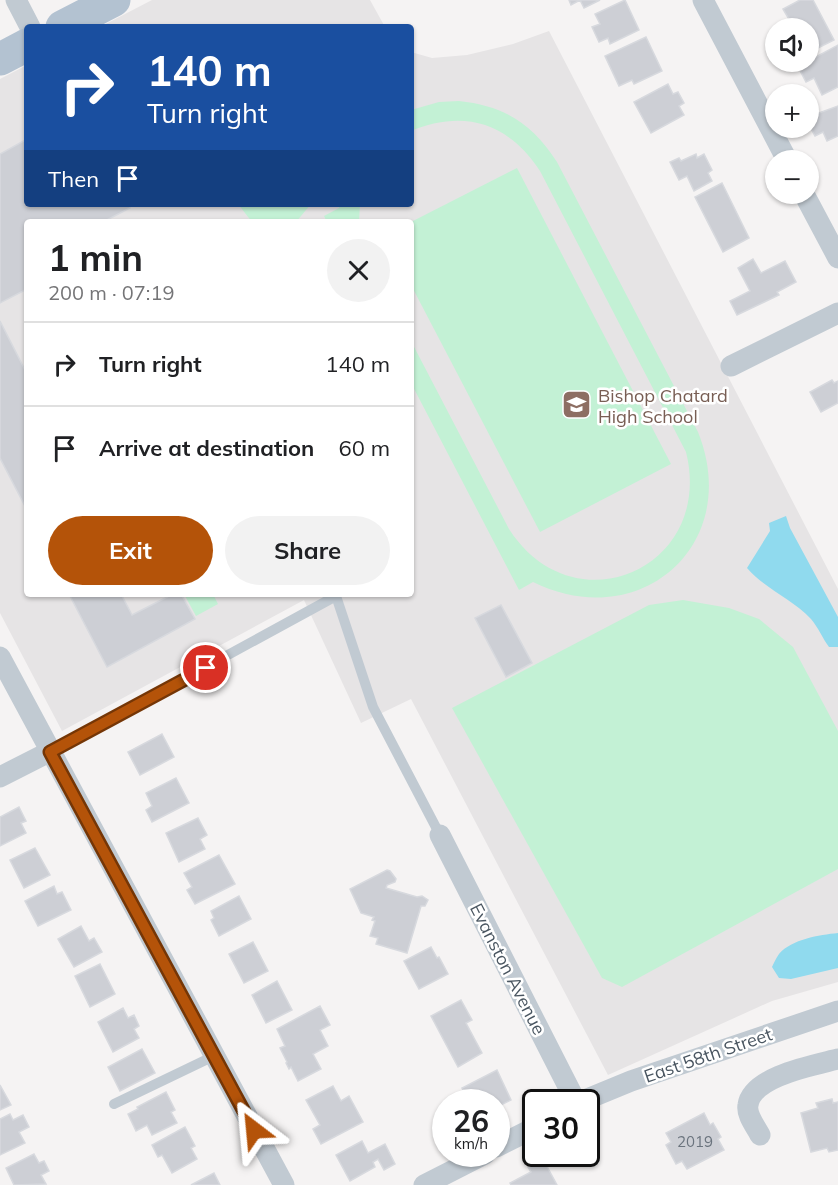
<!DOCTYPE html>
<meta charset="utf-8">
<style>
body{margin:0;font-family:Mulish,sans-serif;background:#f2f2f2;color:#202124;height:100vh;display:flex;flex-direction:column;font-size:22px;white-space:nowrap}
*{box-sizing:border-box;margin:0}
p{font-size:20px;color:#757577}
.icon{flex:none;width:33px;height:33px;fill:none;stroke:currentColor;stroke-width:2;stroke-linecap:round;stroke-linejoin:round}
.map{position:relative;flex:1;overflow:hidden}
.panel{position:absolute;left:24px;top:219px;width:390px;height:378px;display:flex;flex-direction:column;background:#fff;border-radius:6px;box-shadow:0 2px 4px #0004}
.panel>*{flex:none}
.banner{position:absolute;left:24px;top:24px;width:390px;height:183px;border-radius:6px;box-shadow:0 2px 4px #0004;background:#1a4fa0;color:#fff;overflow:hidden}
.fabs{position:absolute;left:765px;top:18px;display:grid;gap:12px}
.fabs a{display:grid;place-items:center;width:54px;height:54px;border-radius:50%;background:#fff;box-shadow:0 2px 4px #0004;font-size:30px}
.speed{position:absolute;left:432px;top:1089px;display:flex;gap:12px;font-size:30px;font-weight:700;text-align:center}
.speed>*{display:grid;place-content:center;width:78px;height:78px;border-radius:50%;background:#fff;box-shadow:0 2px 4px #0004;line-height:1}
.speed small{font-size:15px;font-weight:400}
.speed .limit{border:3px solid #111;border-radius:9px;background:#fff;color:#111}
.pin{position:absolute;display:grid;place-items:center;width:51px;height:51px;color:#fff;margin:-26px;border:3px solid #fff;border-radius:50%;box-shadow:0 2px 6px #0007}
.me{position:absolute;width:66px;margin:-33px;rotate:331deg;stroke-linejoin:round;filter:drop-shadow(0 0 4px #0008)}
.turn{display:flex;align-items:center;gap:21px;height:126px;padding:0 24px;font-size:27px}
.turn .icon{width:78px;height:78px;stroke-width:2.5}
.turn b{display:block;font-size:42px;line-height:51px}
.then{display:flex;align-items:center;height:57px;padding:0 24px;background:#0003;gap:12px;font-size:22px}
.round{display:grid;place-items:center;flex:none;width:63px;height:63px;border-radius:32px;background:#f2f2f2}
.headline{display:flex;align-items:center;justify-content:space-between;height:102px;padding:0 24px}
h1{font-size:36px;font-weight:700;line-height:45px}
.cta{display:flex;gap:12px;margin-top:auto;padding:12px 24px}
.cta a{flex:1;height:69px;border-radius:36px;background:#b45309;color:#fff;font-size:24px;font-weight:700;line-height:69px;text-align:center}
.cta a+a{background:#f2f2f2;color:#202124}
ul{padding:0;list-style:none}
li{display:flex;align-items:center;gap:18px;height:84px;padding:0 24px;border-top:2px solid #e0e0e0}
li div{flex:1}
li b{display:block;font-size:22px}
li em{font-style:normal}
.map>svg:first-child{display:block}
</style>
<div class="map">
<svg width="838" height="1185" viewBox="0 0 838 1185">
<rect width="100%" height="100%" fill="#f5f3f3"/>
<g fill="#e6e4e5" fill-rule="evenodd">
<path d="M152,0H370L385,27H100Z"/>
<path d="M549,31L838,589V982L772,1001L608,1075L411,699L361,723L304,600L62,731L0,613V79L27,65V204H411V52L432,58L467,55L513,44ZM27,222H411V594H27Z"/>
</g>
<g fill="#c3f1d5">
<path d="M459,101C504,106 532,123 557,162L698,432C743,544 641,635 533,582L519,590L411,383V341L509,529C574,630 715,568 686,452L540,171C509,123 464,109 411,131V110L439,102Z"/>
<path d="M517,168L671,464L540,532L411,285V222Z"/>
<path d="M238,204H311L296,222H252Z"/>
<path d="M340,204H360L359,222H327L324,216L339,208Z"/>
<path d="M184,594H213L218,604L196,616Z"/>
<path d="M683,600L729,608L759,619L793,647L838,731V869L622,987L602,978L452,708L649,605Z"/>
</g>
<g fill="#90daee">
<path d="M786,516L790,528L838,617V647H829C823,639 818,627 811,619C792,599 765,589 747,568L770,531L769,523Z"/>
<path d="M838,933V968L791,979L779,978L772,967C774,963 776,958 779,954C792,939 819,935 838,933Z"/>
</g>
<g fill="#cdcfd5" stroke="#d7d9de" stroke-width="1.5">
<path d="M569,0H600L584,8L580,0L571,5Z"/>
<path d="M625,0L639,30L610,44L608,38L599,42L592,27L600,24L595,14Z"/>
<path d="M800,0H813L834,40L818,48L811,34L808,35V28H794L783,9Z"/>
<path d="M646,37L662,71L634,84L632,80L619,86L605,56Z"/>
<path d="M838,45V87L822,95L814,78L806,82L796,63L808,62V56L814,53L816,57Z"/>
<path d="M668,84L673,94L678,92L684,103L679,106L684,115L651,133L634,102Z"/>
<path d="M838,106V136L827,141L823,132L815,136L808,123L816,119V114Z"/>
<path d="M27,139V204H128L130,208L103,222H27V289L0,303V154Z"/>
<path d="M696,154L697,158L704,154L712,170L708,173L712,181L694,191L687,176L679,180L670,162L679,158L681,161Z"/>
<path d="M722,183L749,238L723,252L695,197Z"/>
<path d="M753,259L761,273L785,261L796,282L777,292L779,295L737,315L730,301L750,291L738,268Z"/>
<path d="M0,321L27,374V510L0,458Z"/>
<path d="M832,380L834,383L838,381V403L821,412L810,392Z"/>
<path d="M69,594H121L132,615L173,594H181L195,619L107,667Z"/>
<path d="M501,605L532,663L506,677L475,618Z"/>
<path d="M162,734L174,757L140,775L128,752Z"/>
<path d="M176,778L189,803L152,822L146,810L152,806L146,793Z"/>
<path d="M19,807L26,821L21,823L26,833L0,846V817Z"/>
<path d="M198,818L207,835L200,839L205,849L179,862L166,833Z"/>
<path d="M35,848L50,875L24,888L10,860Z"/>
<path d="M219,855L235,884L195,904L187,890L192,887L184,873Z"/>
<path d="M387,870L390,871L396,879L395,882L387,885L386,888L417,897L422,896L428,900L425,906H421L407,953L376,944L378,938L370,936L375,921L372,920L374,917L361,913L350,889Z"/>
<path d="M54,886L57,894L62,892L71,910L38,926L25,901Z"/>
<path d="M239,896L251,919L219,936L211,920L214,918L211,911Z"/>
<path d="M81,926L89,941L94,938L102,952L74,967L58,939Z"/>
<path d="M253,942L268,971L244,983L229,954Z"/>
<path d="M431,947L437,958L439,957L448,974L419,989L404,961Z"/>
<path d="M100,964L115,994L90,1007L75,976Z"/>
<path d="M277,981L292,1010L266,1023L252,995Z"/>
<path d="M461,1000L472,1020L466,1023L482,1053L458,1067L431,1016Z"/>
<path d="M320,1006L330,1025L320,1030L328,1046L313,1054L321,1069L298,1081L291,1067L289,1069L286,1063L287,1062L280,1048L285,1046L277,1029Z"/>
<path d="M123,1008L128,1018L134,1015L139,1026L134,1029L139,1038L113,1052L98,1022Z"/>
<path d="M142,1049L155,1073L120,1091L108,1067Z"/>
<path d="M497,1070L511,1100L497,1107L496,1102L494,1101L490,1102H469L462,1088Z"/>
<path d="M0,1085L11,1105L0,1110Z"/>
<path d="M333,1086L341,1101L349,1096L363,1122L321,1144L313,1129L320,1125L306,1100Z"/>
<path d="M166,1092L175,1110L171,1112L177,1123L152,1135L147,1125L136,1131L128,1114L138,1109L137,1107Z"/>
<path d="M832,1099L833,1103L838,1102V1150L829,1152L827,1148L811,1152L801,1113L818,1108L816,1103Z"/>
<path d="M704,1113L710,1125L713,1123L721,1137L718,1139L724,1150L687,1169L682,1161L676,1164L666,1145L671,1142L666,1133Z"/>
<path d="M10,1114L13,1120L23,1115L29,1127L19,1132L25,1143L0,1155V1119Z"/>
<path d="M185,1127L195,1146L191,1148L197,1159L172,1173L162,1155L158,1157L152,1145Z"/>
<path d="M362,1141L368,1153L385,1144L395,1164L384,1170L378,1159L373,1162L375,1167L350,1181L336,1155Z"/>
<path d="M34,1154L39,1163L44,1161L49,1171L41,1175L46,1184L14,1185L6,1168Z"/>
<path d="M543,1159L557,1185H511L510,1183L531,1172L528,1167Z"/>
<path d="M214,1173L220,1185H191Z"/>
</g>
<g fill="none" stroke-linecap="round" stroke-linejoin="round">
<g stroke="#c1cad2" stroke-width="10">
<path d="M50,752L336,596L373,707L440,835"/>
<path d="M114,1104L214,1056"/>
</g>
<g stroke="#c1cad2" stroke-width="21">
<path d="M16,0L30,27"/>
<path d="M703,0L787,160"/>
<path d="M804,194L838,258"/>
<path d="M731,366L838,313"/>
<path d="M0,657L284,1185"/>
<path d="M0,777L49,752"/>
<path d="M440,835L576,1102"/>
<path d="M580,1102L631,1081L838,1011"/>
<path d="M760,1135C756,1127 746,1115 748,1105C752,1076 815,1065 838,1059"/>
<path d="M496,1147L536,1127"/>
<path d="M424,1185L485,1154"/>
</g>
<g stroke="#b3c2d1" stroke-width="33">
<path d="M62,27L114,0"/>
<path d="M0,59L27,45"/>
</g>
</g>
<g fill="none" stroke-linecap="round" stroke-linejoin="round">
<defs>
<path id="route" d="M206,668L50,752L254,1130"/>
</defs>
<use href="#route" stroke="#753606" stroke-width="15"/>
<use href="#route" stroke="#b45309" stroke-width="10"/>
</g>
<defs>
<symbol id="school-square" viewBox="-11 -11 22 22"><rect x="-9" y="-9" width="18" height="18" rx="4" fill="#8d6e63" stroke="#fff"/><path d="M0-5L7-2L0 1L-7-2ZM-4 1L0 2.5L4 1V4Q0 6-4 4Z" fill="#fff"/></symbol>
</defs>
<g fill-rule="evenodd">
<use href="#school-square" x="560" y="388" width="33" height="33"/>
</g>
<g text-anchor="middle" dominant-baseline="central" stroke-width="5" stroke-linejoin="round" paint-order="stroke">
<g font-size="15" fill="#6b747e">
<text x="695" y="1141">2019</text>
</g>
<g font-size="18" fill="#785e54" stroke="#fff" text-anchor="start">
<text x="598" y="395">Bishop Chatard<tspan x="598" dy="21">High School</tspan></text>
</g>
<g font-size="18" fill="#4a5661" stroke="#fff">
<text transform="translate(508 969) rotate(63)">Evanston Avenue</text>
<text transform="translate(708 1055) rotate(-19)">East 58th Street</text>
</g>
</g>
</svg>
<div class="fabs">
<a><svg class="icon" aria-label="sound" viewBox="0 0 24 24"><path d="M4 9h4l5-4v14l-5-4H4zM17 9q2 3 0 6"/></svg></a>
<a>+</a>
<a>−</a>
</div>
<div class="speed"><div>26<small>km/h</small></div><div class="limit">30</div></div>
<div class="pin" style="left:206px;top:668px;background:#d93025"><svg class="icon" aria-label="arrive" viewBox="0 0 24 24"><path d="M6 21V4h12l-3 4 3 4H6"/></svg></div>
<svg class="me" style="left:254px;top:1130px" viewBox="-20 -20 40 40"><path d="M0-17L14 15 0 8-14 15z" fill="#b45309" stroke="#fff" stroke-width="4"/></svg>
<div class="banner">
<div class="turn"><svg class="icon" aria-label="right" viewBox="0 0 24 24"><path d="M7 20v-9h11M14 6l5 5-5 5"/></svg><div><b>140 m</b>Turn right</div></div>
<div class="then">Then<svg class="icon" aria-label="arrive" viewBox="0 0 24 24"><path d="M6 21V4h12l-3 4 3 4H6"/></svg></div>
</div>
<section class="panel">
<div class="headline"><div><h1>1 min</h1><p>200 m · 07:19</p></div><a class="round"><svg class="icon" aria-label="close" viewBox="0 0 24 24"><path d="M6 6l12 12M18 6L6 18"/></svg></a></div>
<ul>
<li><svg class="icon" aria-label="right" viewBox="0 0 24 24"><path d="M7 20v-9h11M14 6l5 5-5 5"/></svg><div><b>Turn right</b></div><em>140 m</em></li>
<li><svg class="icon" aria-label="arrive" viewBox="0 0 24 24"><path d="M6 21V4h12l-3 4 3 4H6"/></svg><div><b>Arrive at destination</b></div><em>60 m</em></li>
</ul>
<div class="cta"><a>Exit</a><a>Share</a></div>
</section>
</div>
